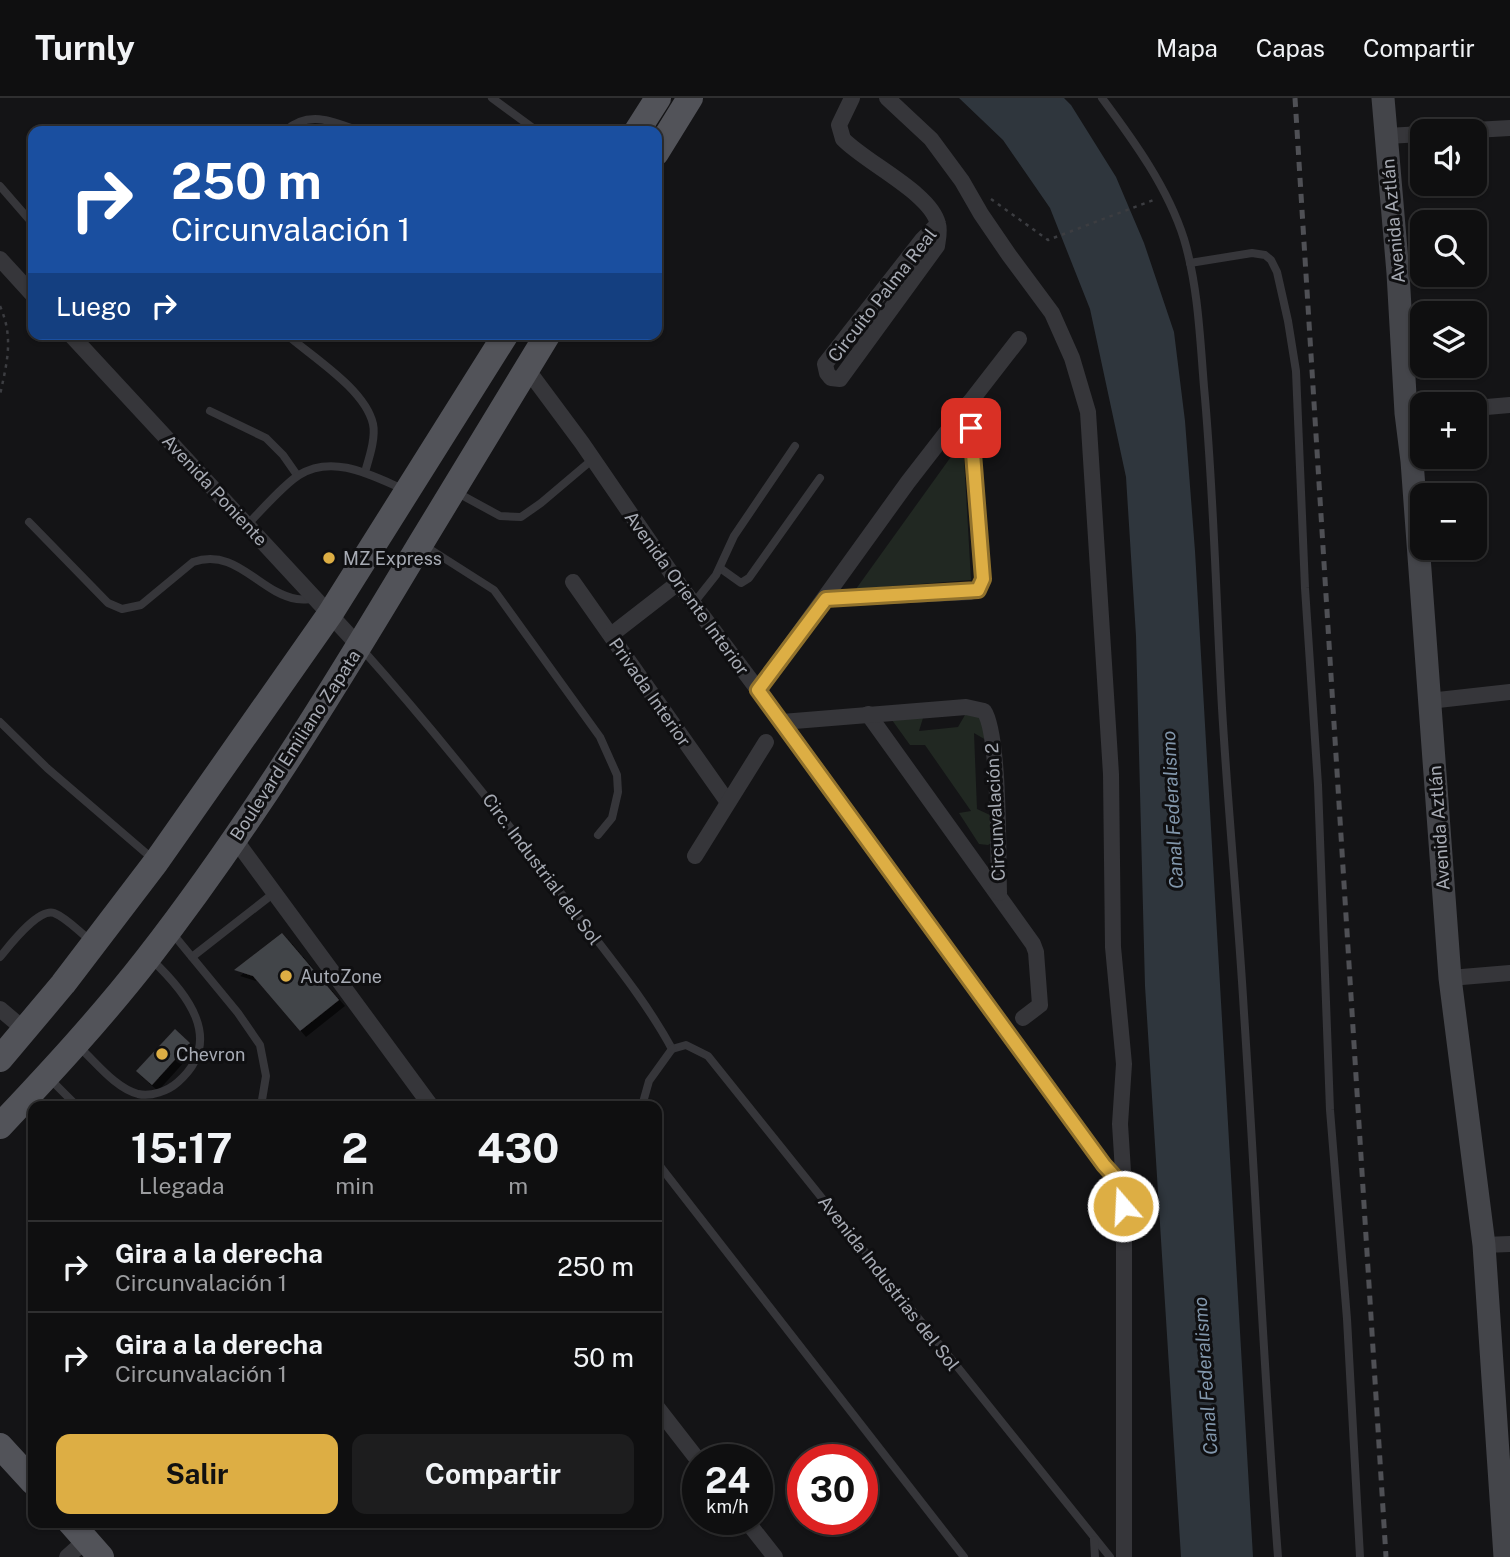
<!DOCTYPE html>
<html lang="es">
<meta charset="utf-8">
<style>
body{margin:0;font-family:"Public Sans",sans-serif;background:#1d1d1e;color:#f1f3f6;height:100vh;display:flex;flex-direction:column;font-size:26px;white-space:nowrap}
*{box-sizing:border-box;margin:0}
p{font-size:23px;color:#9b9c9f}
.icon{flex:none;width:38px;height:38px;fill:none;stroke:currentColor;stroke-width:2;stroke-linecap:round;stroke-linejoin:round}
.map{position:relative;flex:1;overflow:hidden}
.sheet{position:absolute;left:28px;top:1003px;width:634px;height:427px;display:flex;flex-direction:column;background:#0f0f10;border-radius:14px;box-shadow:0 2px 5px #0004,0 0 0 2px #2f2f30}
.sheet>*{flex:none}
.banner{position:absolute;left:28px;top:28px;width:634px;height:214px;border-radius:14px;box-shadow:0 2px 5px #0004,0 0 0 2px #2f2f30;background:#1a4fa0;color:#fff;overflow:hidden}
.controls{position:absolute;left:1410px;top:21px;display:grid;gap:14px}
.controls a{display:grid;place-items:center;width:77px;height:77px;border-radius:14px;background:#0f0f10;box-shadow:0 2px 5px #0004,0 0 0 2px #2f2f30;font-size:35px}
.speed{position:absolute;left:682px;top:1346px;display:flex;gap:14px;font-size:35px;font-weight:700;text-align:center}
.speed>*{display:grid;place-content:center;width:91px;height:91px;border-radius:50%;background:#0f0f10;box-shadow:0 2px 5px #0004,0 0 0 2px #2f2f30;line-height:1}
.speed small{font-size:18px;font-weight:400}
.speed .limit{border:10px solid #d22;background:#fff;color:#111}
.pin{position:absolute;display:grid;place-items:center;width:60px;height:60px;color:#fff;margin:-30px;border-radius:14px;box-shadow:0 4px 10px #0006}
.me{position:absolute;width:77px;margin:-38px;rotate:341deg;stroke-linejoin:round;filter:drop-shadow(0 0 5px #0008)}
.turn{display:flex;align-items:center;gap:24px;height:147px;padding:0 28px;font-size:32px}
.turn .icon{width:91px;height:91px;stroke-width:2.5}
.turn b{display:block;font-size:49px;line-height:60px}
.then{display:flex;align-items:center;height:66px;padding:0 28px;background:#0003;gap:14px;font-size:26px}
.eta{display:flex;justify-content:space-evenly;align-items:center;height:119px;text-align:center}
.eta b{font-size:42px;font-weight:700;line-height:49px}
.cta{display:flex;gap:14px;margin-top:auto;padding:14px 28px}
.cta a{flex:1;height:80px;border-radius:14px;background:#ddae44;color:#111;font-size:28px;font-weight:700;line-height:80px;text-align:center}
.cta a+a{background:#1d1d1e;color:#f1f3f6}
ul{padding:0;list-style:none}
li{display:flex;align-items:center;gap:21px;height:91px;padding:0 28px;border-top:2px solid #2f2f30}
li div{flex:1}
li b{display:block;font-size:26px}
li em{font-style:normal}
header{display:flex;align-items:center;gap:42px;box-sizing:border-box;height:98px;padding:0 35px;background:#0f0f10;border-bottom:2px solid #2f2f30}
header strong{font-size:33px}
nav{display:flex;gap:38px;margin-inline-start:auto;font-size:24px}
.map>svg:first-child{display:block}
</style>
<header>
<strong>Turnly</strong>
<nav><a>Mapa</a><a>Capas</a><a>Compartir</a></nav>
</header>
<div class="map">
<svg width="1510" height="1459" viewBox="0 0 1510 1459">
<defs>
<filter id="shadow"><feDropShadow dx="6" dy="6" stdDeviation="0" flood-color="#0009"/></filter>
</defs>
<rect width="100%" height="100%" fill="#141416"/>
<g fill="#212822">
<path d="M963,342L971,482L856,491Z"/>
<path d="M983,615L986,642L974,635L977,711L990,717L994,743L988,747L979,746L959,715L971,713L925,647H910L892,622L923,620L919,633L958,629L965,617Z"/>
</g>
<path fill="#2f363d" d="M959,0H1064L1071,7L1116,79L1144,145L1174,234L1185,323L1195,453L1253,1459H1181L1145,888L1136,538L1126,379L1090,211L1050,110L1003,42Z"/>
<g fill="#434448" filter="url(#shadow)">
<path d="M282,835L339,902L300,933L253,878L234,872Z"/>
<path d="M175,931L190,945L152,987L136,973Z"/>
</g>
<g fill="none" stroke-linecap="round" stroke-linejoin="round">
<g stroke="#3c3d41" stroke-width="2.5" stroke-dasharray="3.5 5" stroke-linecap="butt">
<path d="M991,101L1048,142L1156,101"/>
<path d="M0,208C14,240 7,264 0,297"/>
</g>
<g stroke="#36363a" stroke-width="8">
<path d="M492,0L537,33"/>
<path d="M1102,0C1134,43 1168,90 1184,141C1198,188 1200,240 1204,289C1214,396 1216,503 1222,610C1228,712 1238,813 1244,915C1256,1096 1264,1278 1278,1459"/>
<path d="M285,33C308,12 333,23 359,33"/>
<path d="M0,88L33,126"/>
<path d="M1190,165L1252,155L1265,157L1271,162L1277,174L1288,223L1296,273L1305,490L1318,687L1330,1012L1347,1221L1360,1459"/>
<path d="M286,236C312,259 365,291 373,326C376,340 369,360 365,374"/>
<path d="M210,313L266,340L283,357L297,377"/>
<path d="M456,394L500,418L521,419L541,405L593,361"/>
<path d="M29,424L108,505L122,511L141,507L193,464C237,449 259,495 297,501C303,502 309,501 314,501"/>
<path d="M247,427C261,413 283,387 299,377C333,356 371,377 403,391"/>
<path d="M425,448L494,492L600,639L617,677L618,694L612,720L598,737"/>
<path d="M720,470L741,485L749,480L820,380"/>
<path d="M693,506L716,477L734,438L795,348"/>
<path d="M361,550C436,634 505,721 573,811C607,856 645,901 672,951"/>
<path d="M0,624L47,670L154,762"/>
<path d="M173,836L238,915L260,947L266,978L261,1008"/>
<path d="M0,859C10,847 38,810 54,815C67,820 79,834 90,842"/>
<path d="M192,859L274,795"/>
<path d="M79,949C96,964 115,990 138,996C151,999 168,993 178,984C226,942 186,894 151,861"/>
<path d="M672,951L686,947L708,958L1110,1459"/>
<path d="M49,980L77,1008"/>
<path d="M642,1008L649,983L672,951"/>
<path d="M656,1063L964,1459"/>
<path d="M1094,1442L1095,1459"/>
</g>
<g stroke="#36363a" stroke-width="16">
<path d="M852,0L839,27L843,41C866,65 931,95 938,126C940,133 938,141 937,148L840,281L831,280L827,275L825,266L922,142L938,126"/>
<path d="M887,0L931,41L962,83L981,116L1009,157L1052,215L1072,260L1088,314L1111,676L1113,849L1124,966L1120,1026L1124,1089V1459"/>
<path d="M1457,33L1510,30"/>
<path d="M1386,38L1423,36"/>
<path d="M0,161L33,197"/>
<path d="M70,236L360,549"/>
<path d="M527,271L582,345L678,485L782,624L1104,1067L1124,1089"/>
<path d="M1475,310L1510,307"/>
<path d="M573,484L727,703"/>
<path d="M826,501L970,494C978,492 980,490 983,481L969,305"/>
<path d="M611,537L678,485"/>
<path d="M758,592L908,384L1019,241"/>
<path d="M1429,603L1510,594"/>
<path d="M868,616L1033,846L1036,854L1040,907L1023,920"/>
<path d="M782,624L966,609L984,613C1000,636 998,761 999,795"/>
<path d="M234,740L431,1008"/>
<path d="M695,758L766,644"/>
<path d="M1450,880L1510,875"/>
<path d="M0,911L25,932"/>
<path d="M1484,1147L1510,1146"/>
<path d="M656,1308L698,1362"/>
<path d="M745,1421L775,1459"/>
<path d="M67,1459L86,1442"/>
</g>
<path stroke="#44454a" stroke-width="23" d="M1383,0L1398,175L1406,315L1412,363L1450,880L1484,1147L1505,1459"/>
<g stroke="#525359" stroke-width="26">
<path d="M637,33L658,0"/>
<path d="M656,55L690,0"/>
<path d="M0,961L63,886L156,764L330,516L506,236"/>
<path d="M0,1028C51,974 101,920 147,861C249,730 336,587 421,445C463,375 506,306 548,236"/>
<path d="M0,1348L33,1384"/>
<path d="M70,1424L101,1459"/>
</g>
<path stroke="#4f5055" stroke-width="5" stroke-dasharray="9 7" stroke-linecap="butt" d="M1295,0L1386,1459"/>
</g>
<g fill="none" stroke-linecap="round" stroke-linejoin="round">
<defs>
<path id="route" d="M971,330L983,481L978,492L826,501L758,592L1104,1067L1124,1089L1123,1108"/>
</defs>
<use href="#route" stroke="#90712c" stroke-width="18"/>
<use href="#route" stroke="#ddae44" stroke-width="12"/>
</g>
<g fill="#ddae44" stroke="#0f0f11" stroke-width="2.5">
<circle cx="329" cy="460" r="7"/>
<circle cx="286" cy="878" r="7"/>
<circle cx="162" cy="956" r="7"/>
</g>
<g text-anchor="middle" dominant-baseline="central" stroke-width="6" stroke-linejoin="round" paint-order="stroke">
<g font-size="18" fill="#a7abb4" stroke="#0f0f11">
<text transform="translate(1393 123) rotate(-95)">Avenida Aztlán</text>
<text transform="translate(882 197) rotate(-52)">Circuito Palma Real</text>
<text transform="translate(215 392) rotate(47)">Avenida Poniente</text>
<text transform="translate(687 495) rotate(54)">Avenida Oriente Interior</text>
<text transform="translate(650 594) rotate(55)">Privada Interior</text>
<text transform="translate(295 647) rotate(-57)">Boulevard Emiliano Zapata</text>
<text transform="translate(995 714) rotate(-93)">Circunvalación 2</text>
<text transform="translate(1439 730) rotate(-94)">Avenida Aztlán</text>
<text transform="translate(542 771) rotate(53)">Circ. Industrial del Sol</text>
<text transform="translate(889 1185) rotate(52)">Avenida Industrias del Sol</text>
</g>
<g font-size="18" fill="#a7abb4" stroke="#0f0f11" text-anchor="start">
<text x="343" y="460">MZ Express</text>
<text x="300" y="878">AutoZone</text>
<text x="176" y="956">Chevron</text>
</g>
<g font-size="19" font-style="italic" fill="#8297ac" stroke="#0f0f11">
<text transform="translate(1172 712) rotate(-93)">Canal Federalismo</text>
<text transform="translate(1205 1278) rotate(-94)">Canal Federalismo</text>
</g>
</g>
</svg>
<div class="controls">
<a><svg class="icon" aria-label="sound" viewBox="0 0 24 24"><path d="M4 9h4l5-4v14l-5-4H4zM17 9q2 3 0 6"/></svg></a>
<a><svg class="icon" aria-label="search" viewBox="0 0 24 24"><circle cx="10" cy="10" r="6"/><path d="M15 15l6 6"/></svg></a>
<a><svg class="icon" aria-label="layers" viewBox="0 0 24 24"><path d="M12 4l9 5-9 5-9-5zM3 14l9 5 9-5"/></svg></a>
<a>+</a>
<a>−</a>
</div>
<div class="speed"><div>24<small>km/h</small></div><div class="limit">30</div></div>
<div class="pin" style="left:971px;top:330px;background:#d93025"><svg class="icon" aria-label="arrive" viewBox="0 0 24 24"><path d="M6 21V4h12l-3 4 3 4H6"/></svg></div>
<svg class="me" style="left:1123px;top:1108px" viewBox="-20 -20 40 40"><circle r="17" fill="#ddae44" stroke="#fff" stroke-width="3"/><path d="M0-11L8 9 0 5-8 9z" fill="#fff"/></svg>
<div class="banner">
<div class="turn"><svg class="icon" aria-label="right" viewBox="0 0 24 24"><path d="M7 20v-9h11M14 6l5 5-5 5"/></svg><div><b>250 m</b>Circunvalación 1</div></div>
<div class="then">Luego<svg class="icon" aria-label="right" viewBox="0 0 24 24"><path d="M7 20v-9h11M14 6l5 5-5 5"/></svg></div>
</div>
<section class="sheet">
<div class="eta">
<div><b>15:17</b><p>Llegada</p></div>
<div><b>2</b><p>min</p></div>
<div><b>430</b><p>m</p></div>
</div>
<ul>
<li><svg class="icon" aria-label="right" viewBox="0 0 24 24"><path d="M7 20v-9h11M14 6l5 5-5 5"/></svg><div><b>Gira a la derecha</b><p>Circunvalación 1</p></div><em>250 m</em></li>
<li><svg class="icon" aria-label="right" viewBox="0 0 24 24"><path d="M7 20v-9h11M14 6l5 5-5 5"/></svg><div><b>Gira a la derecha</b><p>Circunvalación 1</p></div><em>50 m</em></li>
</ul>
<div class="cta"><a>Salir</a><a>Compartir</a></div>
</section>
</div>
